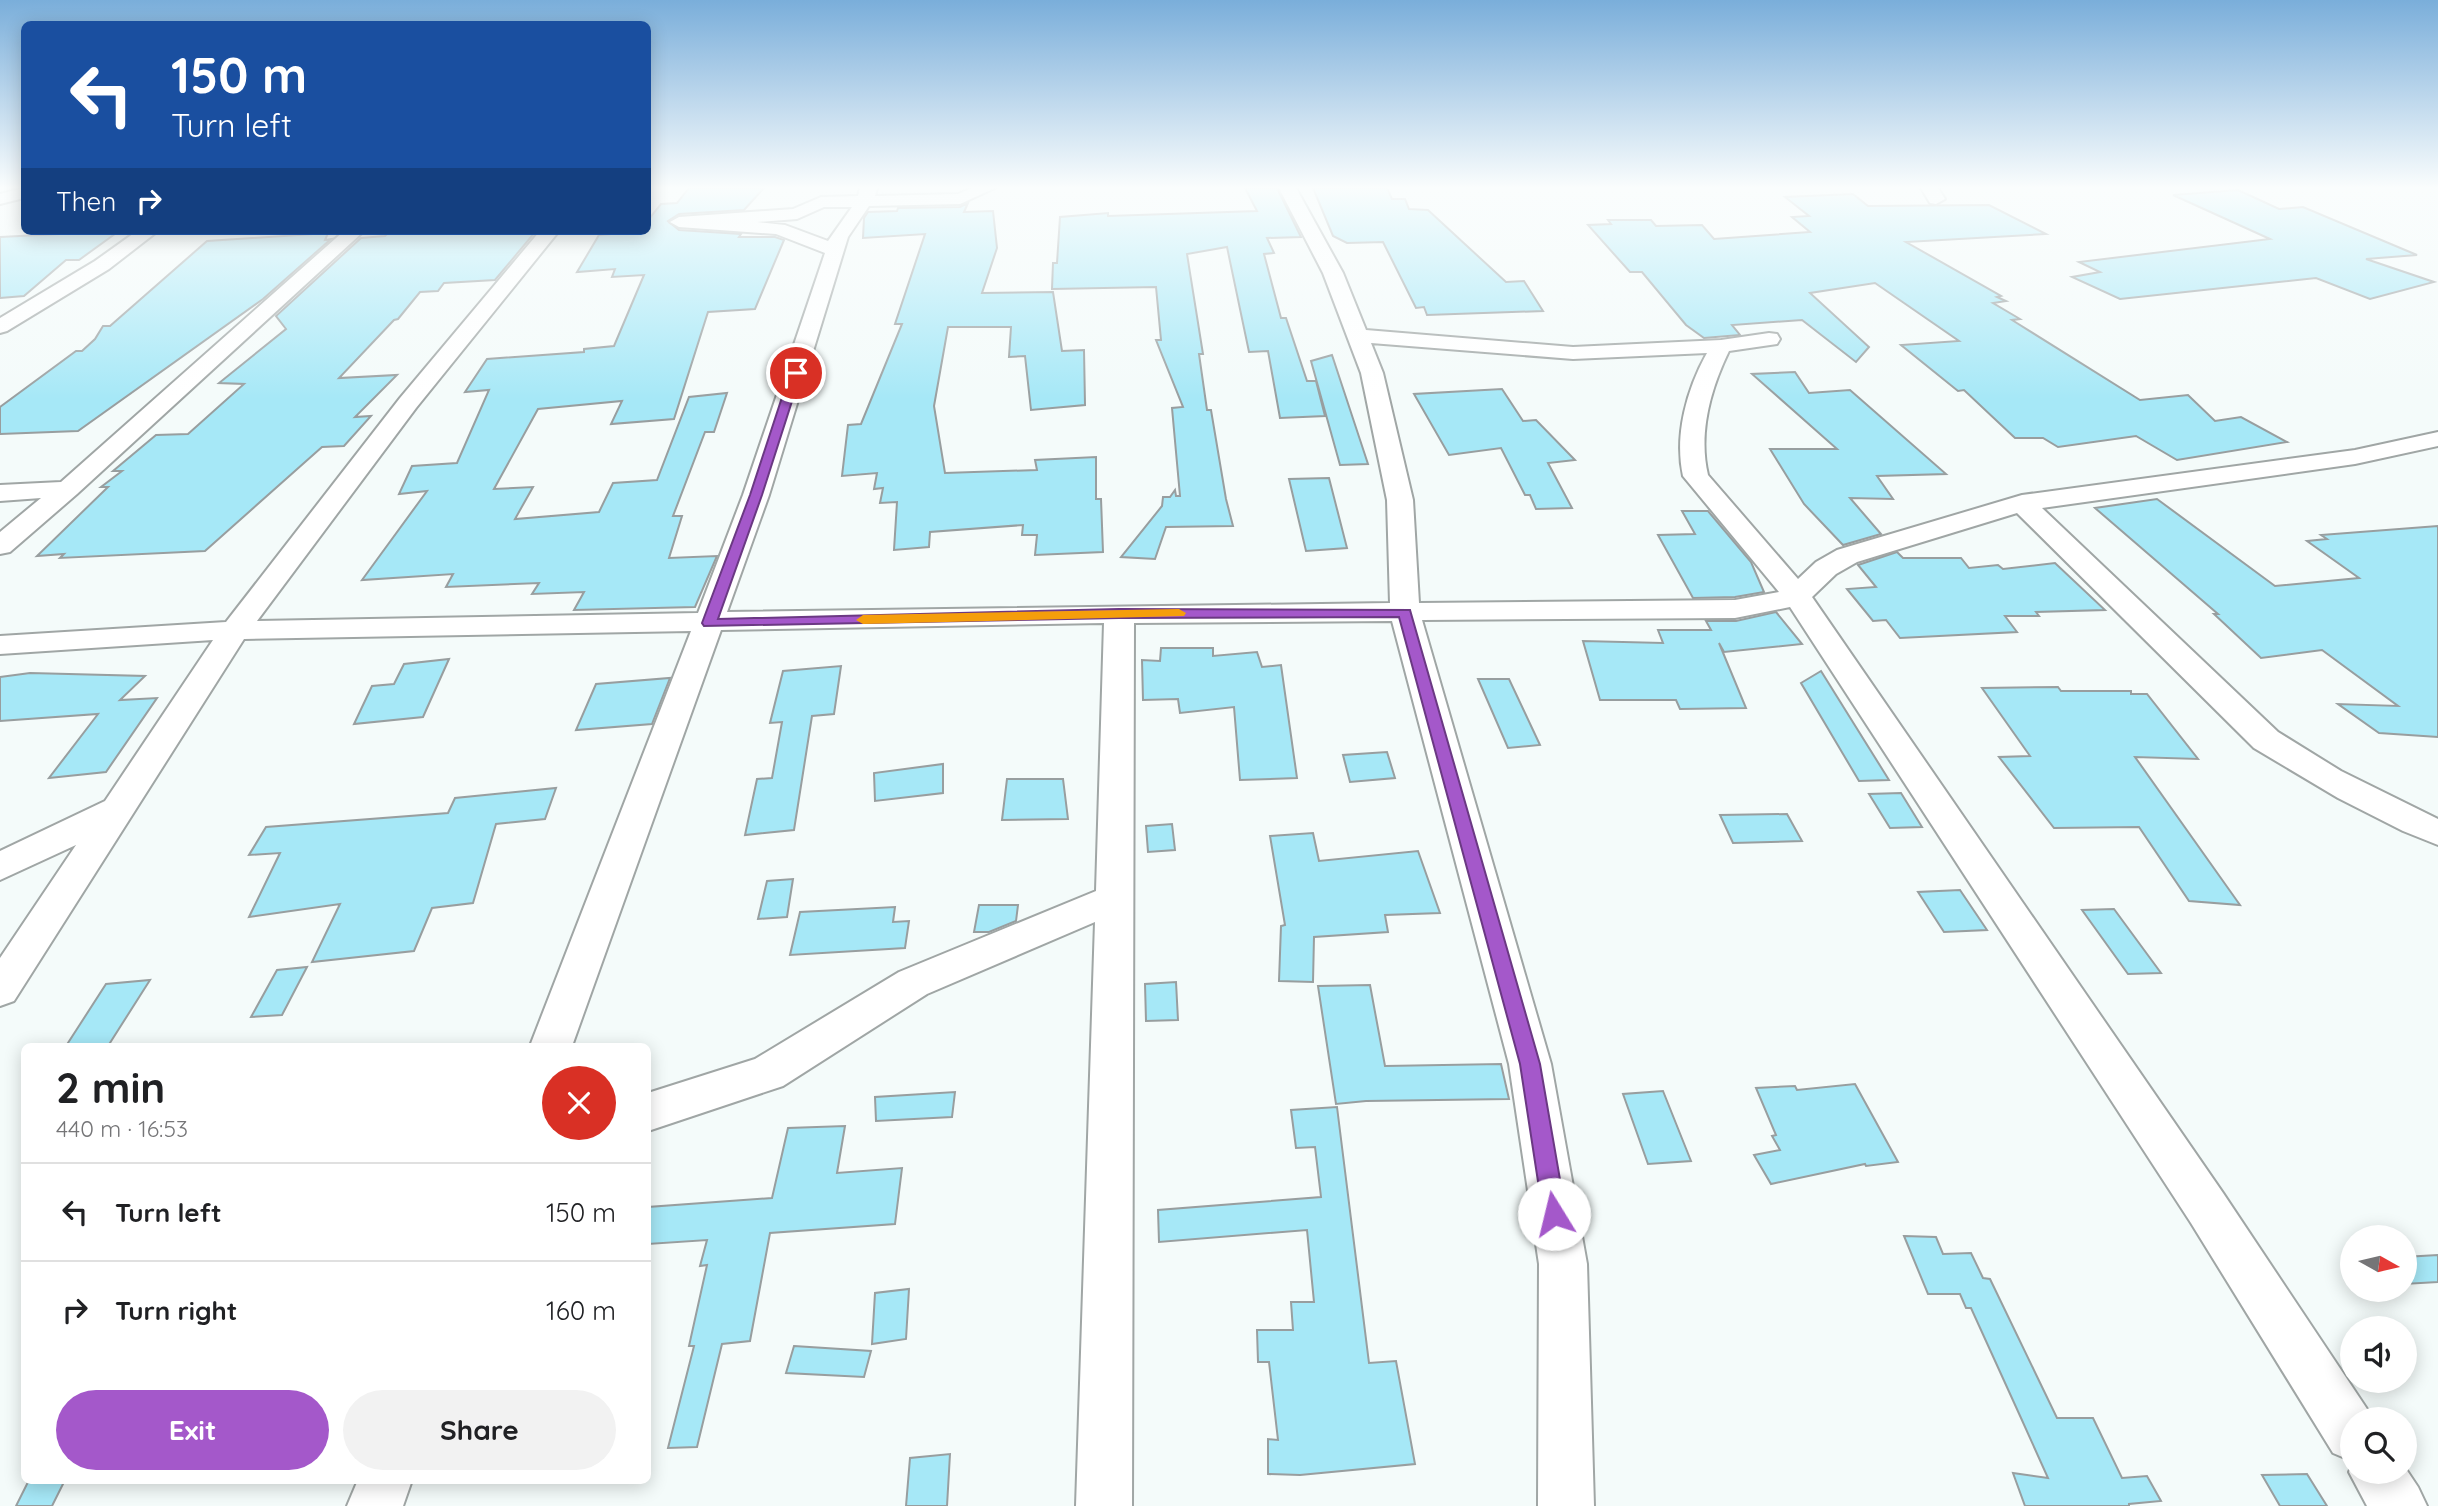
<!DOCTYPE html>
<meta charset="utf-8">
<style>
body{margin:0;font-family:Quicksand,sans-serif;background:#f2f2f2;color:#202124;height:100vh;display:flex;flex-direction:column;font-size:26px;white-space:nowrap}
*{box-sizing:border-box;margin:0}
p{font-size:23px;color:#757577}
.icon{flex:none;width:38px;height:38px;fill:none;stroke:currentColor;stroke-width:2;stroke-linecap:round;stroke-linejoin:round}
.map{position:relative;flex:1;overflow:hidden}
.side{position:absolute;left:21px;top:1043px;width:630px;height:441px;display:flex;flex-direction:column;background:#fff;border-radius:10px;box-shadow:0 4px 18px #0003}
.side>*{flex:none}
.guide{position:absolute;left:21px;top:21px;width:630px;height:214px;border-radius:10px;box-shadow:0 4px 18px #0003;background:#1a4fa0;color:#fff;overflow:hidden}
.needle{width:46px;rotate:98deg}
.tools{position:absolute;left:2340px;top:1225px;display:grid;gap:14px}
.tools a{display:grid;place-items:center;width:77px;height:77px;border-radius:50%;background:#fff;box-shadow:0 4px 18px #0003;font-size:35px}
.pin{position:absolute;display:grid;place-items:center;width:60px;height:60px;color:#fff;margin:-30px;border:4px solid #fff;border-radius:50%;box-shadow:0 2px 7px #0007}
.me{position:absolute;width:77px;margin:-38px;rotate:351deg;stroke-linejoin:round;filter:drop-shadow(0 0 5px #0008)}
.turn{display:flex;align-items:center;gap:24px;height:147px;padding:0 35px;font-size:32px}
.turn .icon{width:91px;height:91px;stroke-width:2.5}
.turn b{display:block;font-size:49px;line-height:60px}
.then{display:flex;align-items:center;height:66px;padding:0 35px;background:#0003;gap:14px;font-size:26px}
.round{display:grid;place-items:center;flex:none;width:74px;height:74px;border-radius:37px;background:#f2f2f2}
.summary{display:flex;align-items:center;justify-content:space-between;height:119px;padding:0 35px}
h1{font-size:42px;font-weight:700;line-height:52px}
.action{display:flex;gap:14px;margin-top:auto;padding:14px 35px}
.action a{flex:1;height:80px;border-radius:42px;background:#a458ca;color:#fff;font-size:28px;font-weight:700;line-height:80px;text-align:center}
.action a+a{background:#f2f2f2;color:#202124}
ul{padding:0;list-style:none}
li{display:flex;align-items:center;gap:21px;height:98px;padding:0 35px;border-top:2px solid #e0e0e0}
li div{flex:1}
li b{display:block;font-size:26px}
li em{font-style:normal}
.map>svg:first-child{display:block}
</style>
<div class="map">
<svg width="2438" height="1506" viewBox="0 0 2438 1506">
<rect width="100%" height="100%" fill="#f4fbfa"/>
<g fill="#a6e8f7" stroke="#989e9f" stroke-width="2">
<path d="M689,188H764L744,210L679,214L668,221L679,230L741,234L739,237H775L784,240L755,309L708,312L674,419L611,424L622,401L538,409L494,489L533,487L515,519L599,512L613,483L657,480L689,397L727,393L714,432H705L673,516H682L669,558L717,556L695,607L574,610L584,592L532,594L539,583L446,587L453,574L362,580L427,491L399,494L412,466L457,463L489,390L465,392L487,359L584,352V349L614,346L644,275L612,277L615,269L577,272L599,235L648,231V220L661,204L677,203Z"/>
<path d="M1245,188H1277L1301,237L1267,238L1274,253L1264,254L1281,318H1286L1307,381H1316L1325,416L1280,418L1268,351L1249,352L1227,247L1187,254L1203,354H1199L1207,410H1211L1226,499L1233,526L1166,527L1155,559L1121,557L1162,506L1163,497H1170L1175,490L1176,496H1180L1172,408L1183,407L1156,340H1161L1156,287L1052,289L1053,263H1057L1060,217L1108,213V216L1257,211Z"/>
<path d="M1313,188H1387L1392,199H1405L1409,209L1428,210L1506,282L1524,281L1543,311L1427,315L1424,307L1416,308L1383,242L1347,243L1333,236Z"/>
<path d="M2238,190L2279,209L2303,207L2417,255L2366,259L2434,282L2370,299L2316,278L2120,299L2072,277L2100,272L2079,262L2270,239L2173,195Z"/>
<path d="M1853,194L1868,206L1989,205L2046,234L1906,242L2001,296L1997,297L2006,301L1993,303L2020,319L2012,320L2140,400L2188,395L2215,421L2241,417L2287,442L2177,460L2136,436L2058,447L2043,438H2015L1964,390L1958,391L1901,345L1959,341L1875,283L1810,293L1869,347L1856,362L1802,320L1732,325L1740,335L1704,338L1686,325L1642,272H1630L1588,225L1611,224L1608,220H1651L1656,226L1702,225L1714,239L1810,232L1792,217L1809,216L1785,197Z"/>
<path d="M968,203L964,212L993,211L997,248L982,293L1053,292L1062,351L1084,350L1085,405L1031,410L1025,356L1009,357L1011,327H948L934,406L945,473L1037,470L1035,460L1096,457V499H1101L1103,552L1035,555L1037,535H1022L1023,525L930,532L929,547L894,550L897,502L880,503L883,488L874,489L877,473L842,476L848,425L861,424L902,324H895L925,234L863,238L864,218L868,212L897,211L898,208L960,207Z"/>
<path d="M119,231L79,260H66L24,296L0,298V237Z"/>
<path d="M390,231H536L495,280L444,283L438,291L420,292L398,319L394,320L339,378L397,375L355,417L371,416L344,446L322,447L205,551L60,558L64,554L37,556L108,487H101L122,471H113L156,435L188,434L244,384L219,383L286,329L276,316L361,238L385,236Z"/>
<path d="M328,233L325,240L331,239L263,299L78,431L0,434V407L76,351H82L95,339L103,326H110L207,241Z"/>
<path d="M1332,355L1368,464L1340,465L1311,361Z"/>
<path d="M1795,372L1809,393L1850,390L1946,474L1877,476L1893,499L1850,498L1881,534L1843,545L1804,504L1770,449H1837L1752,374Z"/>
<path d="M1502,389L1523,421L1536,420L1575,460L1548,463L1572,508L1536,509L1530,495H1525L1501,448L1449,455L1414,394Z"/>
<path d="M1329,478L1347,548L1306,551L1289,479Z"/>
<path d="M2157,499L2275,586L2359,578L2307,541L2327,539L2321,535L2438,526V737L2379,733L2338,704L2398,706L2322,650L2261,658L2214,614H2218L2095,508Z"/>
<path d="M1682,511H1708L1751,562L1764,592L1735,597L1693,598L1658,535L1695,534Z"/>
<path d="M1897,552L1903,558H1961L1969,568L1998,565L2003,569L2055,563L2105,610L2036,612L2039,616H2005L2017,632L1900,638L1886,620L1873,621L1847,589L1876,587L1858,565Z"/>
<path d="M1776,612L1802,644L1724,652L1719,643L1746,708L1680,709L1676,700H1600L1583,641L1663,643L1658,630H1711L1706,621H1736Z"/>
<path d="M1161,648H1213V656L1257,652L1262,667L1281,665L1297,778L1240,780L1234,707L1180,713L1178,699L1143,700L1142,660L1160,661Z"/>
<path d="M449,659L423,717L354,724L372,686L394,684L404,664Z"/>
<path d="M841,666L834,714L812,716L794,830L745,835L757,779L772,778L782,722L770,723L783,671Z"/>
<path d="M1821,671L1889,780L1859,781L1801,683Z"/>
<path d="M30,673L145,676L120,700L157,698L106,772L49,778L98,714L0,721V677Z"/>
<path d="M670,678L652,724L576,730L596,684Z"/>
<path d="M1478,679H1509L1540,745L1508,748Z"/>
<path d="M2058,687L2061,691H2131V694H2147L2198,759L2135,757L2240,905L2189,901L2139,827L2054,828L1999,757L2030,756L1982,688Z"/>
<path d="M1387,752L1395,778L1350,782L1343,755Z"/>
<path d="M943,764V793L875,801L874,773Z"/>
<path d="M1007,779H1063L1068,819L1002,820Z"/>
<path d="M556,788L545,819L496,824L473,903L432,908L414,951L312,962L340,904L249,917L280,853L249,855L266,827L448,813L455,798Z"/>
<path d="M1901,793L1922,827L1890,828L1869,794Z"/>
<path d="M1787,814L1802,841L1733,843L1720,815Z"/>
<path d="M1172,824L1175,850L1148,852L1146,826Z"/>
<path d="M1313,833L1319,861L1418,851L1440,913L1385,915L1388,932L1314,937L1313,982L1279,981L1281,926L1285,925L1270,836Z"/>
<path d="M793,879L787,917L758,919L767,881Z"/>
<path d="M1960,890L1987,930L1944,932L1918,892Z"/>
<path d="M979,905H1018L1016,921L989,932H974Z"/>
<path d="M895,907L893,922L909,921L905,948L790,955L800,912Z"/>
<path d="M2114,909L2161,973L2128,974L2082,910Z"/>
<path d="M307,967L282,1015L251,1017L277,970Z"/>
<path d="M150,980L108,1046H66L106,984Z"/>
<path d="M1176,982L1178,1020L1146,1021L1145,984Z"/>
<path d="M1370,985L1385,1066L1501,1064L1509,1099L1366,1101L1336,1104L1318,986Z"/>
<path d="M1855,1084L1898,1162L1866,1166L1865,1164L1771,1184L1754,1155L1780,1150L1772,1136L1776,1135L1756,1088L1795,1086L1797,1090Z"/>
<path d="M1663,1091L1691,1161L1648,1164L1623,1094Z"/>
<path d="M955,1092L952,1117L876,1121L875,1097Z"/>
<path d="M1337,1107L1369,1363L1396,1361L1415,1464L1300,1475L1268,1474V1439L1278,1440L1269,1362H1258L1257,1330H1293L1291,1302H1314L1307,1230L1159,1242L1158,1210L1321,1197L1315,1147L1296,1148L1291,1110Z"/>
<path d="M845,1126L837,1173L902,1168L895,1224L770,1233L750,1341L722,1344L697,1447L668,1448L694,1346H689L707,1265L700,1266L707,1240L648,1244V1207L772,1198L788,1128Z"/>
<path d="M1904,1236L1936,1237L1943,1254L1971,1253L1983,1278L1990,1279L2057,1418H2093L2122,1478L2147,1476L2161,1501L2129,1504V1506H2025L2013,1473L2048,1478L2021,1418L1971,1308H1966L1960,1294H1928Z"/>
<path d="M2438,1255V1282L2404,1284V1257Z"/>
<path d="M909,1289L906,1339L872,1344L875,1293Z"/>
<path d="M794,1346L871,1351L864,1377L786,1373Z"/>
<path d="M950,1454L947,1506H906L910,1458Z"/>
<path d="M2307,1474L2327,1506H2280L2262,1475Z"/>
<path d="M29,1480H65L52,1506H16Z"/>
</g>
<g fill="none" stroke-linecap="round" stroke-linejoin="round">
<defs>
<g id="street">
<path d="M24,188V198L0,204V194Z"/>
<path d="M860,188H877L875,196L958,194L972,188H995L960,204L869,206L848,237L769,495L727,612L1390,603L1387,500L1361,373L1323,273L1279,188H1296L1343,273L1366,330L1573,347L1721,340L1769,333L1777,334L1780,339L1777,344L1729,351C1711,388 1698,433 1708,475L1798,579L1816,562L1837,550L2022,495L2355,450L2438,432V446L2355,464L2042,508L2278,732L2341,771L2438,819V845L2403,831L2338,798L2254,748L2017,513L1857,562L1836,574L1812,597L2223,1193L2371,1415L2372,1419H2352V1461L2333,1453L2191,1223L1790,607L1735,618L1422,620L1551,1064L1587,1264L1594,1506H1538L1539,1264L1509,1064L1392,621L1134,623L1132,1506H1076L1095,922L927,994L783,1086L648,1131V1093L755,1059L899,972L1096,891L1104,623L721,630L572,1046H530L691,631L244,639L14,1001L0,1006V958L76,845L0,880V851L105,801L213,640L0,654V636L226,622L400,398L540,231H559L416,408L257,621L698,613L743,495L825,253L776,234L679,227L670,222L679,217L793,209L821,197L858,196ZM824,207H852L828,241L785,225L757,222L797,219ZM1371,343L1573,359L1707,353C1687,389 1674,435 1683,476L1779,592L1735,600L1419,603L1413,500L1383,373Z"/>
<path d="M1921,188H1938L1945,199L1936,204L1930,203Z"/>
<path d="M137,231H158L109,269L7,331L0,333V318L95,261Z"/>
<path d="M344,231H364L77,494L10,552L0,554V532L41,498L0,501V485L61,482Z"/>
<path d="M2352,1465V1472H2404V1466L2418,1487L2427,1506H2367L2349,1472Z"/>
<path d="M358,1480H412L403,1506H347Z"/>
</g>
</defs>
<use href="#street" stroke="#a0a6a5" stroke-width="4"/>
<use href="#street" fill="#fff" fill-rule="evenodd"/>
</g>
<linearGradient id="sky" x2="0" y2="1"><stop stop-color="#7aaeda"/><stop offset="0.47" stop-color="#fafdfd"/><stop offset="1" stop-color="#fafdfd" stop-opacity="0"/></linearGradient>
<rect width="2438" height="399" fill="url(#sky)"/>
<path fill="#a458ca" stroke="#6b3983" stroke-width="2" d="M796,369L801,373L762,495L718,619L1119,609L1410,610L1540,1064L1566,1214L1562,1222L1554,1225L1546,1222L1543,1214L1520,1064L1399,617L1119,618L704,626L702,623L750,495L790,373Z"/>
<path fill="#f59e0b" d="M1179,609L1186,613L1184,616L863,624L856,620L863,615Z"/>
</svg>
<div class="tools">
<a><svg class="needle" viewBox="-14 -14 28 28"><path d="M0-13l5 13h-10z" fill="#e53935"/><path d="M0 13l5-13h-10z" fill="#757577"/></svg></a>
<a><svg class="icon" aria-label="sound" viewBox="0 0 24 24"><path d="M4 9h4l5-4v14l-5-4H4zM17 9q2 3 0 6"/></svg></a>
<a><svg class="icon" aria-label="search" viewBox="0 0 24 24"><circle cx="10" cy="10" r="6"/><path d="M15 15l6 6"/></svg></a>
</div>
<div class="pin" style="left:796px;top:373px;background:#d93025"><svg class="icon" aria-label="arrive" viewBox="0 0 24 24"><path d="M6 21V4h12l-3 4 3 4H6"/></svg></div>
<svg class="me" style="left:1554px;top:1214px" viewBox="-20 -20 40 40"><circle r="19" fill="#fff"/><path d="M0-13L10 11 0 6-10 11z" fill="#a458ca"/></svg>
<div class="guide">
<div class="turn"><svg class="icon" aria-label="left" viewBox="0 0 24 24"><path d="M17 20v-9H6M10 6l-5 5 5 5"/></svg><div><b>150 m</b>Turn left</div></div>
<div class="then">Then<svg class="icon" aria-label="right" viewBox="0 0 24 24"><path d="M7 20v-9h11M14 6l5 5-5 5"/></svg></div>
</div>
<section class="side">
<div class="summary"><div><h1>2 min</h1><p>440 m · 16:53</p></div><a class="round" style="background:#d93025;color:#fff"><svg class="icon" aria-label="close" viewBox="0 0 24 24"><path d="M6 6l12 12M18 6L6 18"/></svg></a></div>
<ul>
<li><svg class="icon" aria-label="left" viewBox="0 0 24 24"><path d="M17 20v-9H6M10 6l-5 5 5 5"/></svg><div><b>Turn left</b></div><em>150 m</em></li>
<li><svg class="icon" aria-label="right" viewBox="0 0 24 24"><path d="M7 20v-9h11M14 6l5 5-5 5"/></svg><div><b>Turn right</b></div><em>160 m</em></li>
</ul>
<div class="action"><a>Exit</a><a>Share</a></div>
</section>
</div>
